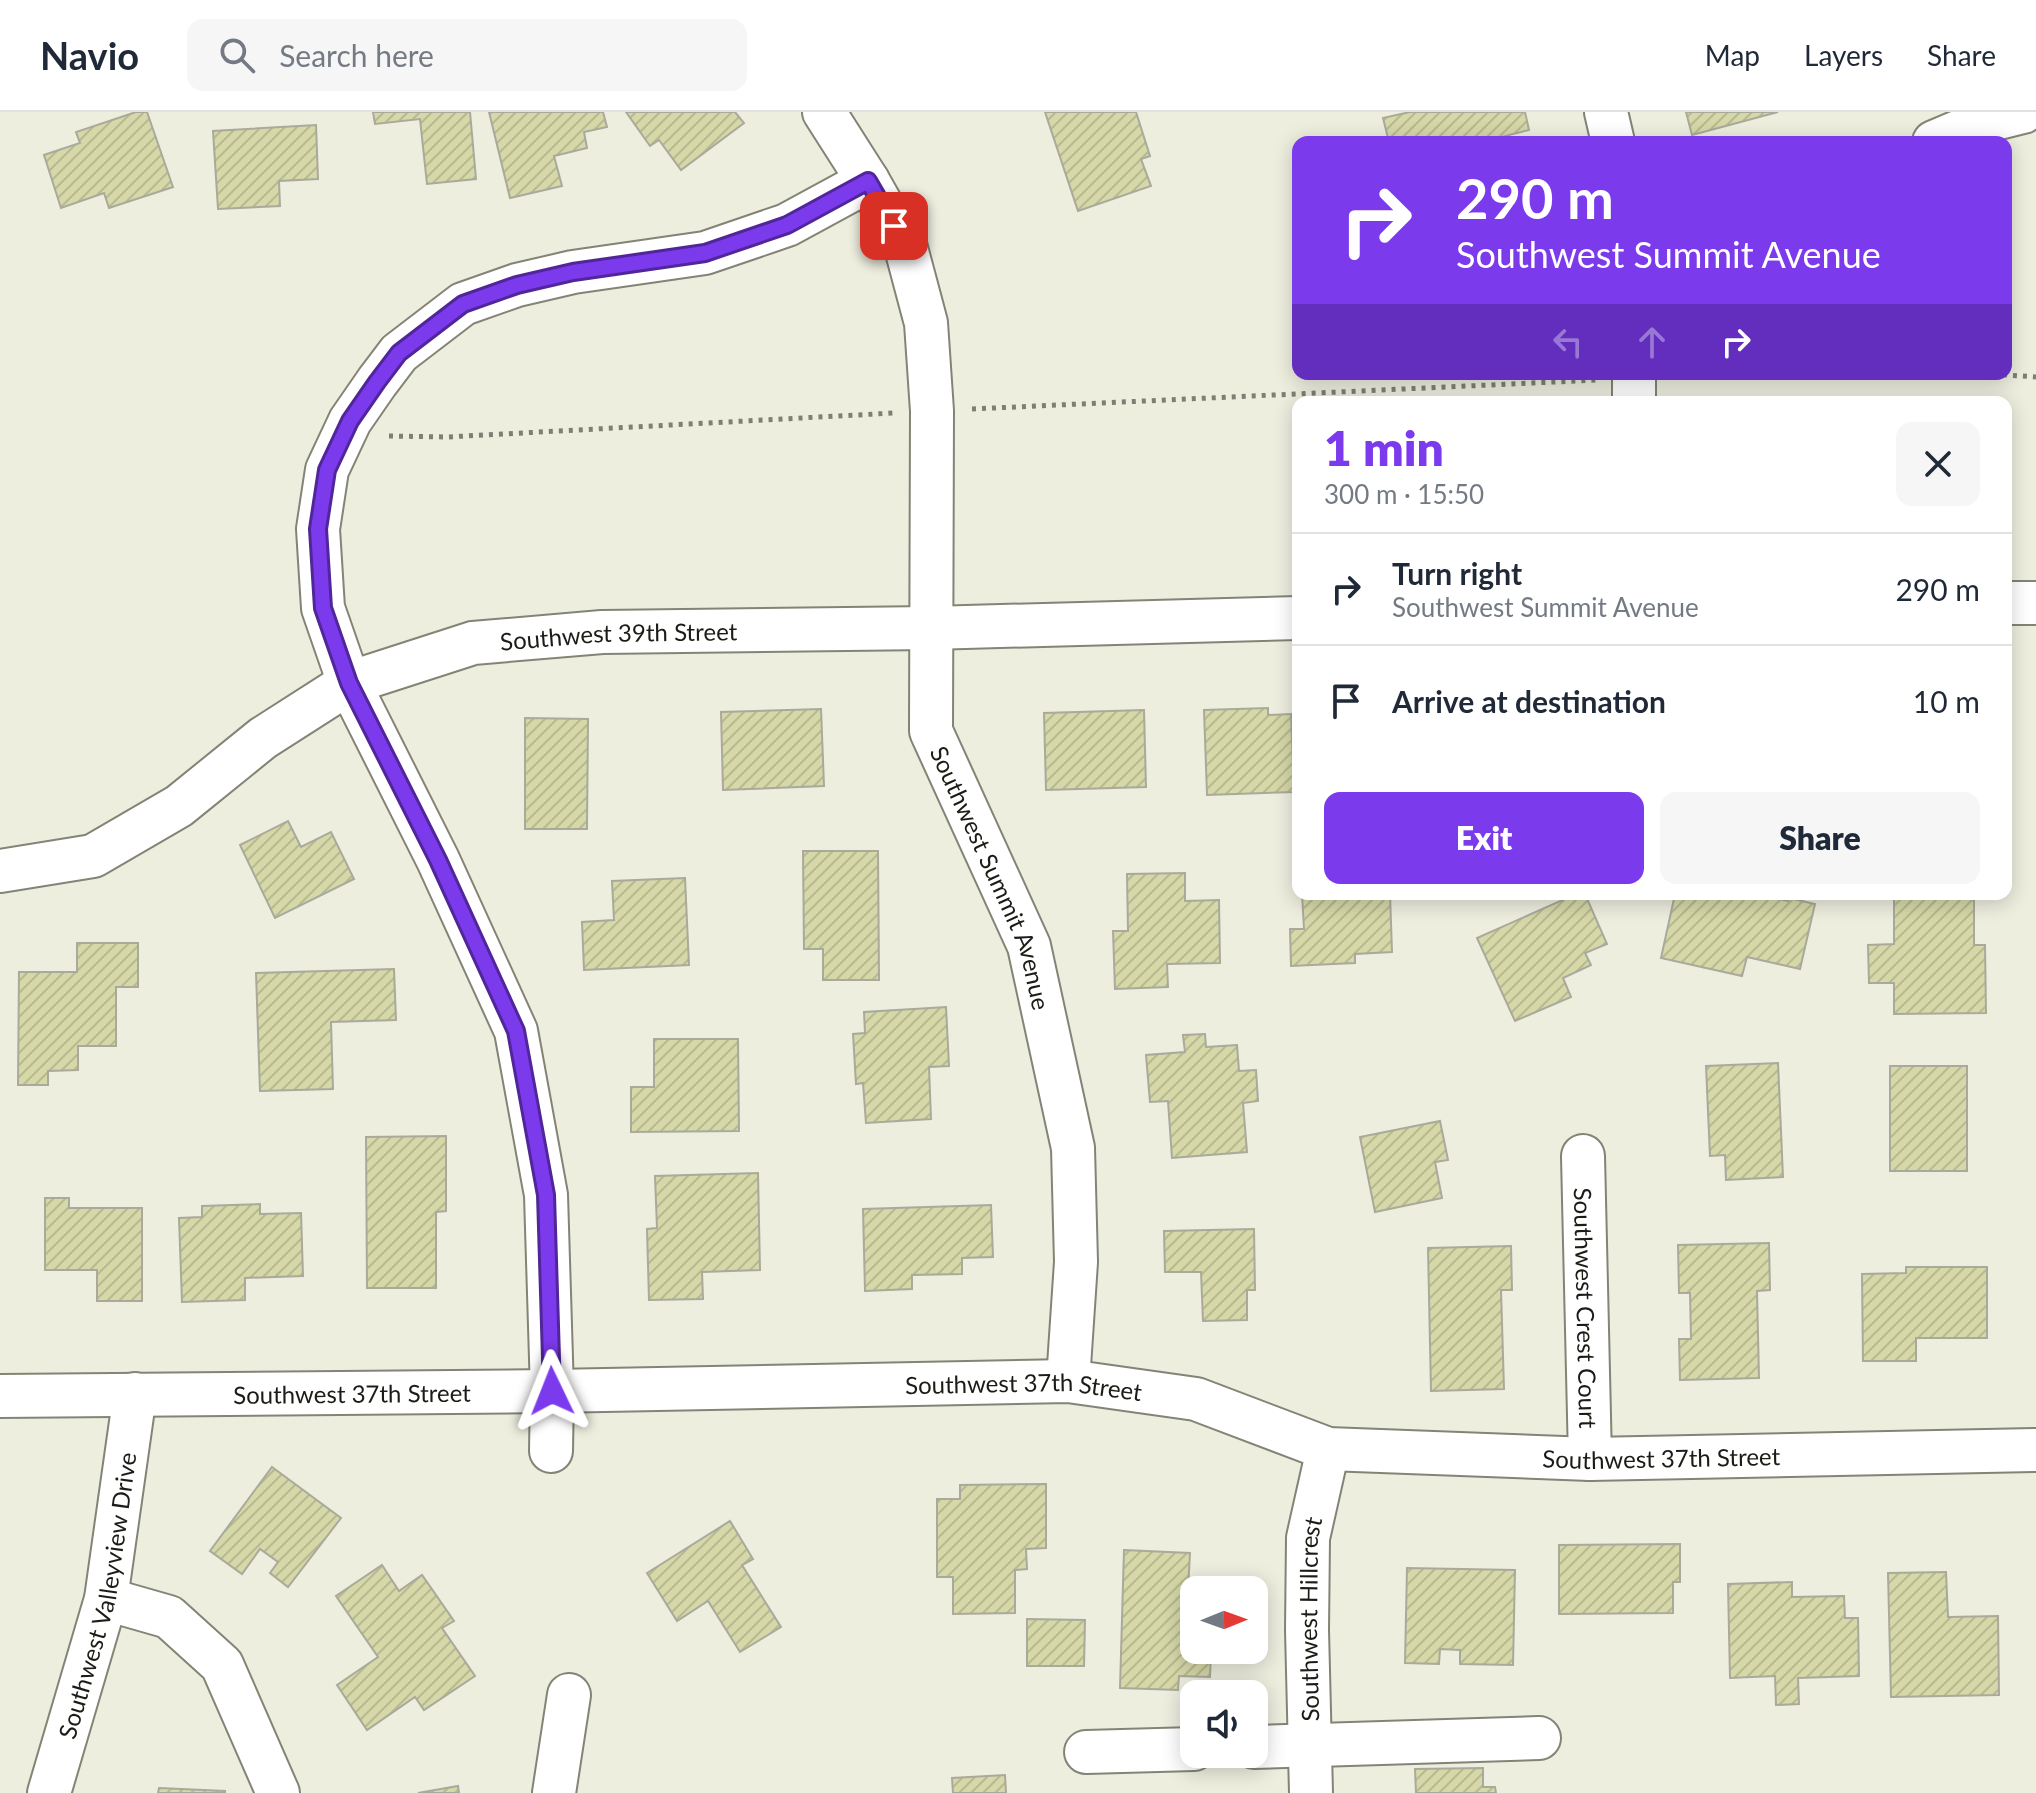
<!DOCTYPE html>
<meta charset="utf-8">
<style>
body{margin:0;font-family:Lato,sans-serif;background:#f6f6f7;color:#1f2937;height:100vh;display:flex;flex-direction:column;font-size:30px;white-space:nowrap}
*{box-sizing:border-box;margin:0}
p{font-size:26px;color:#747a83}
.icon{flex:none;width:44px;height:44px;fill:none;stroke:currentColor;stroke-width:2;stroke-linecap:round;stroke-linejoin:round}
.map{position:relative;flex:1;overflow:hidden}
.panel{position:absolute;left:1292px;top:284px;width:720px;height:504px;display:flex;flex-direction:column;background:#fff;border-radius:16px;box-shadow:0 4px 20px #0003}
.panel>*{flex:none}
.guide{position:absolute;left:1292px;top:24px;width:720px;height:244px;border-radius:16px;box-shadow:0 4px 20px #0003;background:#7c3aed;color:#fff;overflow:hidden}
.needle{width:52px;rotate:89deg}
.tools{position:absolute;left:1180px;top:1464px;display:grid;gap:16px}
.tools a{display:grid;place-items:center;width:88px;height:88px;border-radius:16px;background:#fff;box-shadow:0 4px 20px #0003;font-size:40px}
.pin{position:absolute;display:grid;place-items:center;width:68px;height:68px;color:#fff;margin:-34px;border-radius:16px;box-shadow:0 4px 12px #0006}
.me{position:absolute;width:88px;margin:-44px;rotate:358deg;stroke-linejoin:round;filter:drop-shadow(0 0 6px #0008)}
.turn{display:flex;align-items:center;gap:28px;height:168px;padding:0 32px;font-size:36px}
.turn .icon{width:104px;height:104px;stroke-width:2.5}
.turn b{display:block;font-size:56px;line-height:68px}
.lanes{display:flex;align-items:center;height:76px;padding:0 32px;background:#0003;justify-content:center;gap:40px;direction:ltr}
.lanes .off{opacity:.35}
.round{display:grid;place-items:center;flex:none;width:84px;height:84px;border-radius:16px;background:#f6f6f7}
.overview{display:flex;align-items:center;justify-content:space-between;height:136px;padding:0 32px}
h1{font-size:48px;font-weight:800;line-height:60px;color:#7c3aed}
.cta{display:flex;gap:16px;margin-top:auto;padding:16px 32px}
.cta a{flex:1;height:92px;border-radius:16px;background:#7c3aed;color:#fff;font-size:32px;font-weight:800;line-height:92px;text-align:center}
.cta a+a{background:#f6f6f7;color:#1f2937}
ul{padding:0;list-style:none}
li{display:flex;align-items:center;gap:24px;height:112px;padding:0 32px;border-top:2px solid #e0e1e3}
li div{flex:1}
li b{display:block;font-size:30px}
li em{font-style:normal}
header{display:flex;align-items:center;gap:48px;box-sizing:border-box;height:112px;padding:0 40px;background:#fff;border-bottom:2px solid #e0e1e3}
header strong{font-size:38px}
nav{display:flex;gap:44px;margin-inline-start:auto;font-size:28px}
.search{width:560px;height:72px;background:#f6f6f7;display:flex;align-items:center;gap:20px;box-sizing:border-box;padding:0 28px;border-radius:16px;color:#747a83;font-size:30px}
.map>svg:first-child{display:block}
</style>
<header>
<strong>Navio</strong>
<div class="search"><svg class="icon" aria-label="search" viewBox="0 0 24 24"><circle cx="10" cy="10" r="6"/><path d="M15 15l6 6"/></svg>Search here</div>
<nav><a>Map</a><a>Layers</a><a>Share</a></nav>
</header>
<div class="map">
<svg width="2036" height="1681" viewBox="0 0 2036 1681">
<defs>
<pattern id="building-hatch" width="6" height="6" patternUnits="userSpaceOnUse" patternTransform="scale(2)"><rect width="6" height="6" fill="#d6d8a8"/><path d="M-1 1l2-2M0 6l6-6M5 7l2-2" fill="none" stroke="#b7b990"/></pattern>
</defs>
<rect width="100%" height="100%" fill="#edeede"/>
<g fill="url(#building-hatch)" stroke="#a9aa9b" stroke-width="2">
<path d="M136,0H147L173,75L109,96L104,81L61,96L44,43L80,31L76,20Z"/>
<path d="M373,0H470L476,67L427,72L420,7L375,12Z"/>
<path d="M489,0H603L607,15L584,20L587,36L554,44L562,74L510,86Z"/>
<path d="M626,0H735L744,11L681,58L659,28L650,34Z"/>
<path d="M1045,0H1136L1150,44L1141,47L1151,74L1078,99Z"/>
<path d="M1410,0H1525L1529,18L1482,30H1389L1383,6Z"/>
<path d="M1686,0H1778L1692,23Z"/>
<path d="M316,13L318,67L279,69L280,94L218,97L213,19Z"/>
<path d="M1268,596V603L1291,602L1294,680L1207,683L1204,598Z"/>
<path d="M821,597L824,674L723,678L721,600Z"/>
<path d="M1144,598L1146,675L1046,678L1044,601Z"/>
<path d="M525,606L588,607L587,717H525Z"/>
<path d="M288,709L301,735L331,720L354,767L275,806L240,733Z"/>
<path d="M803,739H878L879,868H823V837H804Z"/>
<path d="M1185,761V789L1219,788L1220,851L1167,852L1168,875L1115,877L1113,819H1128L1127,762Z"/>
<path d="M685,766L689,853L584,858L582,810L614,808L612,769Z"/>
<path d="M1302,782H1390L1392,840L1355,842V851L1291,854L1290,817H1304Z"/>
<path d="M1576,782H1585L1607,832L1585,841L1591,853L1563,866L1571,885L1515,909L1477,826Z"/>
<path d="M1675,782H1756L1788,789L1789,786L1815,792L1800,857L1747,845L1742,864L1661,846Z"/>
<path d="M1894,782H1974V833H1985L1986,901L1894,902V871H1869L1868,833L1894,832Z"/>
<path d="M77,831H138V875H116V934H78V958L48,959V973H18L19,860H77Z"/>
<path d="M394,857L396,908L331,910L333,977L260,979L256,861Z"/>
<path d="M946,895L949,954L929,955L931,1007L866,1011L863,971L856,972L853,922L865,921L864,900Z"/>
<path d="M1205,922L1206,935L1237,933L1239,959L1256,958L1258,989L1243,991L1247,1040L1172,1046L1168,989L1150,990L1146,943L1185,940L1183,923Z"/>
<path d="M654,927H738L739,1019L631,1020V975H654Z"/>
<path d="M1778,951L1783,1065L1726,1068L1725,1043L1710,1044L1706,954Z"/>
<rect x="1890" y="954" width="77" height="105"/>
<path d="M1440,1009L1448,1048L1435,1050L1442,1086L1375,1100L1360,1025Z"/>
<path d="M446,1024V1099L436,1100V1176H367L366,1025Z"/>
<path d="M758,1061L760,1158L702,1160L703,1187L649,1188L647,1117L657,1116L655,1064Z"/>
<path d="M45,1086H69V1096H142V1189H97V1158H45Z"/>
<path d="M260,1092V1102L301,1101L303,1164L245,1166V1188L182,1190L179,1106L202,1105V1094Z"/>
<path d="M991,1093L993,1145L962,1146V1162L912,1163V1177L865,1179L863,1097Z"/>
<path d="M1254,1117L1255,1178H1247V1208L1203,1209L1201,1160H1165L1164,1119Z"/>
<path d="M1769,1131L1770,1178L1757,1179L1759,1266L1680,1268L1679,1227H1691L1690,1181H1679L1678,1133Z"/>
<path d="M1511,1134L1512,1178H1501L1504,1277L1431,1279L1428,1136Z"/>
<path d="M1906,1155H1987V1226H1916V1249H1863L1862,1162L1906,1161Z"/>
<path d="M272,1355L341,1406L288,1475L270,1461L278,1450L260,1437L242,1462L210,1439Z"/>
<path d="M1046,1372V1436L1026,1437L1027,1457L1015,1458V1501L953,1502V1465H937V1387H960V1373Z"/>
<path d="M730,1409L753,1447L742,1453L781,1515L740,1540L708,1489L677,1509L647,1461Z"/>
<path d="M1680,1432V1470H1673V1501L1559,1502V1433Z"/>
<path d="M1124,1438L1190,1441L1188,1479L1194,1480V1538H1211L1210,1565L1179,1564L1178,1578L1120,1576Z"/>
<path d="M382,1453L399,1479L422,1463L454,1509L442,1516L475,1564L424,1598L415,1585L367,1618L337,1573L378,1545L336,1484Z"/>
<path d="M1407,1456L1515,1458L1513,1553L1460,1552V1538L1440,1537L1439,1552L1405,1551Z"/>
<path d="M1946,1460L1948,1505L1998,1504L1999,1583L1891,1585L1888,1461Z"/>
<path d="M1792,1470V1485L1844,1484L1845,1506H1858L1859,1564L1798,1566L1799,1592L1776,1593L1775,1564L1730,1566L1728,1472Z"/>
<path d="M1027,1507L1085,1508L1084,1554H1027Z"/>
<path d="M1483,1656V1675H1495L1496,1681H1416L1415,1657Z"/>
<path d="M1005,1663L1006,1681H953L952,1666Z"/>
<path d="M458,1674L459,1681H418Z"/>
<path d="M159,1676L225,1679V1681H158Z"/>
</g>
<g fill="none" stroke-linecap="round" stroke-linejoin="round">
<defs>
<g id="minor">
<path id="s1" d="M824,0L868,69L906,136L926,211L932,299L931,619L1029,834L1073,1036L1076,1150L1068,1269"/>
<path d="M1606,0L1613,30"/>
<path d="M1934,30L1979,11L2023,0"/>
<path d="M1634,262V290"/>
<path d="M2006,491H2036"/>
<path id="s2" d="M0,759L93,744L179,694L263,626L349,571L473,531L602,520L930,516L1298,506"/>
<path id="s3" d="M1583,1044L1590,1347"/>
<path id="s4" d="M0,1284L552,1279L1068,1269L1196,1287L1328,1337L1590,1347L2036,1338"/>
<path d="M551,1339L552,1279L546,1083L516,919L438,748L349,571L323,496L318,417L327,358L350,309L377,270L399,241L463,192L517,173L573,160L705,141L787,113L868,69"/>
<path d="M106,1487L169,1505L222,1553L278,1681"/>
<path d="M1254,1635L1539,1626"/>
<path d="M1086,1640L1194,1637"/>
<path id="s5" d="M49,1681L106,1487L135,1282"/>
<path d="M554,1681L569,1583"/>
<path id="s6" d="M1311,1681L1307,1518L1308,1426L1328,1337"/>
</g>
</defs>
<use href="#minor" stroke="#838476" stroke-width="46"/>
<g stroke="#7e7f74" stroke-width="5" stroke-dasharray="4 6" stroke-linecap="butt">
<path d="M1993,262L2036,265"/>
<path d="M1671,265L1761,262"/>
<path d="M972,297L1597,268"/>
<path d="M389,324L447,325L894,301"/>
</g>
<use href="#minor" stroke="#fff" stroke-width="42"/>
</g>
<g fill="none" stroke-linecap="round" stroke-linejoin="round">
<defs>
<path id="route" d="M552,1279L546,1083L516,919L438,748L349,571L323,496L318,417L327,358L350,309L377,270L399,241L463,192L517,173L573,160L705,141L787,113L868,69L894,114"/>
</defs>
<use href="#route" stroke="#51269a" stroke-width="20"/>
<use href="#route" stroke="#7c3aed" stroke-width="14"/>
</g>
<g text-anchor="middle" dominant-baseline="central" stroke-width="6" stroke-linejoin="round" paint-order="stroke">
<g font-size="24" fill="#1b1c16" stroke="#edeede">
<text stroke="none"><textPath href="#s2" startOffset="680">Southwest 39th Street</textPath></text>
<text stroke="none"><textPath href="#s1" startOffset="804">Southwest Summit Avenue</textPath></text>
<text stroke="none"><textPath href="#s3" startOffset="152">Southwest Crest Court</textPath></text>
<text stroke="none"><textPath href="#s4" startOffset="1024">Southwest 37th Street</textPath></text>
<text stroke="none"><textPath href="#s4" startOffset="352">Southwest 37th Street</textPath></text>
<text stroke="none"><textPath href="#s4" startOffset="1672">Southwest 37th Street</textPath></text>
<text stroke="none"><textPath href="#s5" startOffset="204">Southwest Valleyview Drive</textPath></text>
<text stroke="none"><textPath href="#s6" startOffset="174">Southwest Hillcrest</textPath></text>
</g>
</g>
</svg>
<div class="tools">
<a><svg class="needle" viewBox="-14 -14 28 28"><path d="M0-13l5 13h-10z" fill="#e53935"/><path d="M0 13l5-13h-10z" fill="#747a83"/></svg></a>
<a><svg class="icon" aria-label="sound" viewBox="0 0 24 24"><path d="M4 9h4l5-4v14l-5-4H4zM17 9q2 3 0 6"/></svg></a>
</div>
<div class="pin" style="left:894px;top:114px;background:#d93025"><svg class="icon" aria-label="arrive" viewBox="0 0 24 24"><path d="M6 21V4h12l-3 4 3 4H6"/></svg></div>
<svg class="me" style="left:552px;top:1279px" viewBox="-20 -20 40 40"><path d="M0-17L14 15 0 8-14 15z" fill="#7c3aed" stroke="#fff" stroke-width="4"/></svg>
<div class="guide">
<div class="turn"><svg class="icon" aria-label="right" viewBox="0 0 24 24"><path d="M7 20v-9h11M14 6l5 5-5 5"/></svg><div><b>290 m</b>Southwest Summit Avenue</div></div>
<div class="lanes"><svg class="icon off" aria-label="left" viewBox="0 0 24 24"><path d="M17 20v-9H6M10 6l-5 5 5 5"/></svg><svg class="icon off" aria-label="ahead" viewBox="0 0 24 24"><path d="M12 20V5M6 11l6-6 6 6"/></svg><svg class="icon" aria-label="right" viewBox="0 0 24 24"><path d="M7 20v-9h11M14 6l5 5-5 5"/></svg></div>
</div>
<section class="panel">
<div class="overview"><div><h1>1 min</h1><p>300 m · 15:50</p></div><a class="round"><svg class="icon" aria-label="close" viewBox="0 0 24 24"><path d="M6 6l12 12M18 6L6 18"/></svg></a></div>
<ul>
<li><svg class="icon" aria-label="right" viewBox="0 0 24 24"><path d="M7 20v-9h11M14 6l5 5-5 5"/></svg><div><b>Turn right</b><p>Southwest Summit Avenue</p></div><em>290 m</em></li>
<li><svg class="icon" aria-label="arrive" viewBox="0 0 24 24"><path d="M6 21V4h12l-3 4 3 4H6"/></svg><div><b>Arrive at destination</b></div><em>10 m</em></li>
</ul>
<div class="cta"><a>Exit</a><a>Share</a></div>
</section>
</div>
